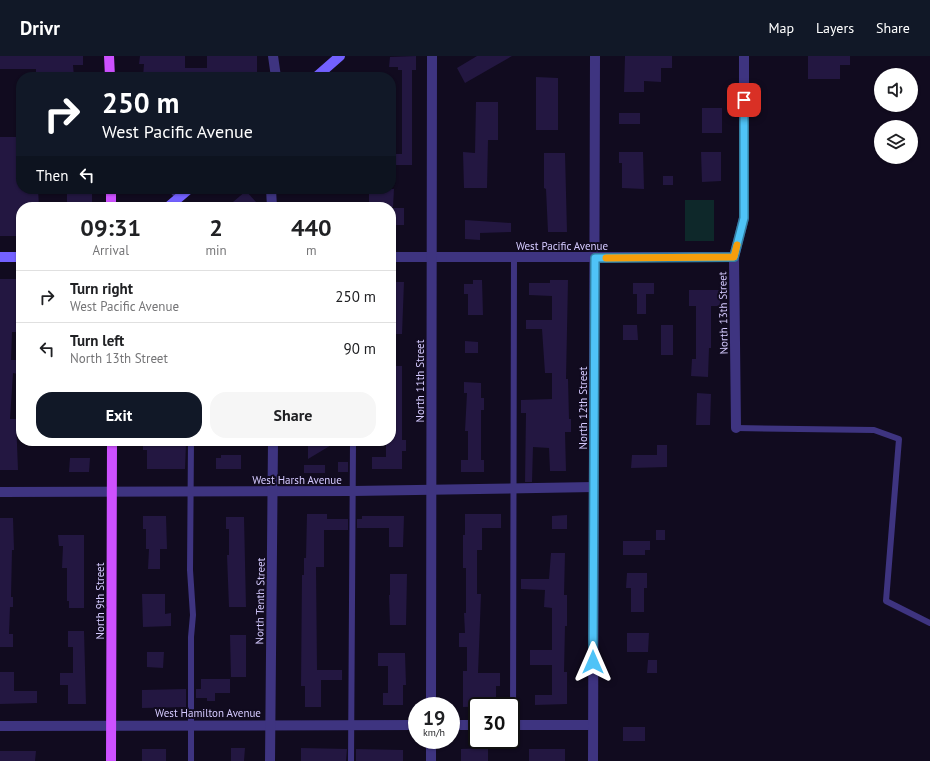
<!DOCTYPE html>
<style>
body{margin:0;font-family:"PT Sans",sans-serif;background:#f6f6f6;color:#202124;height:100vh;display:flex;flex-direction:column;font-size:15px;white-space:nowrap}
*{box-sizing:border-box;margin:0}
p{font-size:13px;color:#757577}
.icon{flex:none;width:22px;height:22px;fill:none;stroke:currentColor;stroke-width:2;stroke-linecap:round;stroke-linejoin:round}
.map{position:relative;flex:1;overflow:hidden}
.side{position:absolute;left:16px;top:146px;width:380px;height:244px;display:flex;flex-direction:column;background:#fff;border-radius:16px;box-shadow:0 1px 3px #0004}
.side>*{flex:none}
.guide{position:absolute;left:16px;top:16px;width:380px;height:122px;border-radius:16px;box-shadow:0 1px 3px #0004;background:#111827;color:#fff;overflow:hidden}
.tools{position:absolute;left:874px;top:12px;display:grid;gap:8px}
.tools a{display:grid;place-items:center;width:44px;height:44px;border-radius:50%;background:#fff;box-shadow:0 1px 3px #0004;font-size:20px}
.speed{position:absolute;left:408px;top:641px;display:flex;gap:8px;font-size:20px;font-weight:700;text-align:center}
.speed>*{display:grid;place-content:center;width:52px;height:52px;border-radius:50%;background:#fff;box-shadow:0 1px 3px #0004;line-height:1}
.speed small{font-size:10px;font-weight:400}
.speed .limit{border:2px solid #111;border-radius:6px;background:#fff;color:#111}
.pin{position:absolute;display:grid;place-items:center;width:34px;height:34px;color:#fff;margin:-17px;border-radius:8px;box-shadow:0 2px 6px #0006}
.me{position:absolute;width:44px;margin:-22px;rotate:0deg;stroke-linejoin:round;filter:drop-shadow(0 0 3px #0008)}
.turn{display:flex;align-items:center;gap:14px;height:84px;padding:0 20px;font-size:18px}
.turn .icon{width:52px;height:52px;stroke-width:2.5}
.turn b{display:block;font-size:28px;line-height:34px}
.then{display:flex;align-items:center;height:38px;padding:0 20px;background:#0003;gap:8px;font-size:15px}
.eta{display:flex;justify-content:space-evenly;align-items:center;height:68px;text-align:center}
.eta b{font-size:24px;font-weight:800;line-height:28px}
.button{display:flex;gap:8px;margin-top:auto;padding:8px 20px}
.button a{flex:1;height:46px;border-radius:16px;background:#111827;color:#fff;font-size:16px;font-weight:800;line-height:46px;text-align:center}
.button a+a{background:#f6f6f6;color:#202124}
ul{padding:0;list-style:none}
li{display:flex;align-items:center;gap:12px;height:52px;padding:0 20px;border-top:1px solid #e0e0e0}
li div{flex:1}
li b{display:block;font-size:15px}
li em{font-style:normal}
header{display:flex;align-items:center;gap:24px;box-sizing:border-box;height:56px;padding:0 20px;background:#111827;color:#fff}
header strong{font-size:19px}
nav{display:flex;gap:22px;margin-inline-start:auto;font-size:14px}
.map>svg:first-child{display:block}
</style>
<header>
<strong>Drivr</strong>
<nav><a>Map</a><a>Layers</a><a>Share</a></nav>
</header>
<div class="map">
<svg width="930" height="705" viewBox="0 0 930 705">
<rect width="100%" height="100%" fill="#110b1f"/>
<rect fill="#0e282a" x="685" y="144" width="29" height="41"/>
<g fill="#231741">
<path d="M0,0H83V9H73L74,21H36V13H0Z"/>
<path d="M140,0H185V12H207V0H257V21H143L144,8H139Z"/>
<path d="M416,0V14H412V109H391V98H402V14H398V11H389L390,1Z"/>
<path d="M477,0H512L465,27L457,12Z"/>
<path d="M625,0H672V12H661V26L644,25V36H624Z"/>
<path d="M808,0H850V9H840V23H808Z"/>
<path d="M536,21L558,22V74H536Z"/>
<path d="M476,46H498V84H488L487,132H464L463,96L475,97Z"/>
<rect x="702" y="52" width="20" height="25"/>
<rect x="619" y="57" width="21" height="11"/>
<path d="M0,81H21V133H38L39,151H21V180H0Z"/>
<path d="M619,96H643L644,133L622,132V107H619Z"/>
<path d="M701,96H721V125L702,126Z"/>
<path d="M544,97H565L567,176H548L546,133L544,132Z"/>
<rect x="663" y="120" width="10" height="9"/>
<rect x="67" y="133" width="25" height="18"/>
<path d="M369,133H394L393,151H369Z"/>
<path d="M246,135L256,146L250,151H227Z"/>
<rect x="391" y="152" width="13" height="17"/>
<path d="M465,164L511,167V176L480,177V184L465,183Z"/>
<path d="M0,223H17L18,276H12L11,304H18V318L13,317L10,363H16L18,414H0Z"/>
<path d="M473,224H482L483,259H468V238H464V228H473Z"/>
<path d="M550,224H568L566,323H568L569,363H571V376H565L566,415H550L549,392L533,391L532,426H525L526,357H521V344L552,343V317H545L542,273H526V264H552V240L529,239V227H550Z"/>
<path d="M391,226H404L402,278H391Z"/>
<path d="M633,227H654V238H646V258H637V238H633Z"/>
<path d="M689,234H720V250H711V292H709L708,321L691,320L692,303H696V250H689Z"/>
<path d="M623,269H637L638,284H623Z"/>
<rect x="661" y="269" width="12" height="30"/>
<path d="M465,285L478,286V297H465Z"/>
<path d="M391,310H402V384H406V395H402V413H372V401H386V385H391Z"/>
<path d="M464,326L481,327V342H484V354H481V404H484V416H461V404H468V375H465L467,337H464Z"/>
<path d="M697,337L711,338L710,369H696Z"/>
<path d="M143,385L186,387L185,413H147V394H143Z"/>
<path d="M308,385H338L308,403Z"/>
<path d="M657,389H667V411L631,412L632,399H657Z"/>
<path d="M221,399H241V413H216V402H221Z"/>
<path d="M70,402H90L89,416H69Z"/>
<rect x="338" y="406" width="10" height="10"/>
<rect x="304" y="409" width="21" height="8"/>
<path d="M307,458H327V463H348V474H324V511H316L317,614H342V624H321V651H305V630H301L302,519H304V502H306Z"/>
<path d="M465,458H501V472H482V494H477V538H481L478,617H500V630H496V650L463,651V615H467V591H459V577H465L464,557H466V512H463V479H465Z"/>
<path d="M567,459V473H552V460Z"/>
<path d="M143,460H166L167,493H160V513H148L149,493H146V473H143Z"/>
<path d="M362,460H404L403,491H389V472H357V463H362Z"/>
<path d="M226,461H244L246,551H229L227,499H229V473H226Z"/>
<path d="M0,462H13L14,494H12L11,541H13V551H10L9,578H13V591H0Z"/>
<rect x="656" y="474" width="9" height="10"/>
<path d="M58,479H84V552H69V545H67V512H62L63,490H59Z"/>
<path d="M623,485H650V494H645V499H623Z"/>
<path d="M551,497H565L564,539H567V570H565L564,616H567V648L535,649V639H552V609H530V594H552V552L544,551L545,534L521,533V523H549Z"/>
<path d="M627,517H647V532H644V556H631V532H626Z"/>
<path d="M390,518H407L406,569H390L389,539H390Z"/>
<path d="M142,538H165V558L171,557V570L143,571Z"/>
<path d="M68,575H84L86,648H68V629H60V617H73V591H68Z"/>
<path d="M627,577H649L648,596H627Z"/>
<path d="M230,579H246V621H231Z"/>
<path d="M147,596H164L163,612L147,611Z"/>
<path d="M378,597H405L406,629H403V649H383V637H388V610H378Z"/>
<path d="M648,604H657V617H647Z"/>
<path d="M0,616H14V635H37V647L0,648Z"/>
<path d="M201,623H230V637H215V645H207V642H196V633H201Z"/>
<path d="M186,633V651L142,652V634Z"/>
<rect x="623" y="671" width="22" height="14"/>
<path d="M231,692H245L244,705H231Z"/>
<path d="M301,692L347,693L346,705H301Z"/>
<path d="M488,692V705H461V693Z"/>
<rect x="142" y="693" width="24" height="12"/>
<path d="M356,693L403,694V705H356Z"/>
<rect x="529" y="693" width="36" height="12"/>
<path d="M0,695H36L35,705H0Z"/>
</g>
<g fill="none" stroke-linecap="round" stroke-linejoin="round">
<g stroke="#3e3480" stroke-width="6">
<path d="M146,133H148"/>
<path d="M171,133L179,142"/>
<path d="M736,372L874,374L899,383L886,545L930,567"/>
<path d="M191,385L190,514L193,559L191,581V705"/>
<path d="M513,669L514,202"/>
<path d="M351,705L353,385"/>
</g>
<g stroke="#3e3480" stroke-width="10">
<path d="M273,0L276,21"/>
<path d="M271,133L272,151"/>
<path d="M391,201H734"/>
<path d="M736,372L734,201L744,162V0"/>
<path d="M0,436L353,435L594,431"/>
<path d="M431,650L432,0"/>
<path d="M451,669H477"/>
<path d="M511,669H593"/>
<path d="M0,670L417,669"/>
<path d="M270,705L273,385"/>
<path d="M431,705V684"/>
<path d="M593,705L595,0"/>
</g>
<g stroke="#7361ff" stroke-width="10">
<path d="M316,21L340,0"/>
<path d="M168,151L189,133"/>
<path d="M0,201H21"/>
</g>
<g stroke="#cd51ff" stroke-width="10">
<path d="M109,0L110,21"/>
<path d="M111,151V133"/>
<path d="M111,705L112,385"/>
</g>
</g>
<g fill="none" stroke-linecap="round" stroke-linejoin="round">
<defs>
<path id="route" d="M593,606L595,202L734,201L744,162V44"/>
</defs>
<use href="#route" stroke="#337fa1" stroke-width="10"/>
<use href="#route" stroke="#4fc3f7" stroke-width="7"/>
<path stroke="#f59e0b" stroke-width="7" d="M606,202L734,201L737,189"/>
</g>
<g text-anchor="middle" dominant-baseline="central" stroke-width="4" stroke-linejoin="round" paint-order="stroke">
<g font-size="11" fill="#d5caff" stroke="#110b1f">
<text x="562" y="190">West Pacific Avenue</text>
<text transform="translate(723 257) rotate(-91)">North 13th Street</text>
<text transform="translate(420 325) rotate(-90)">North 11th Street</text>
<text transform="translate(583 352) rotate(-90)">North 12th Street</text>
<text x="297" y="424">West Harsh Avenue</text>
<text transform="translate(100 545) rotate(-90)">North 9th Street</text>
<text transform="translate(260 545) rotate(-89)">North Tenth Street</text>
<text x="208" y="657">West Hamilton Avenue</text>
</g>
</g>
</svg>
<div class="tools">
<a><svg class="icon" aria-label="sound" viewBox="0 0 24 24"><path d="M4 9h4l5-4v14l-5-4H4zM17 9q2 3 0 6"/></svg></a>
<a><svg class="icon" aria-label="layers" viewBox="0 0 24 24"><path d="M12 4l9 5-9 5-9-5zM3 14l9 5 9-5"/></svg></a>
</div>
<div class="speed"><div>19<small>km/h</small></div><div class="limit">30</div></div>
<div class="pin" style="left:744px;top:44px;background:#d93025"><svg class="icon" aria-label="arrive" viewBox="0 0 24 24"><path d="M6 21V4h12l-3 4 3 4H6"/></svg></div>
<svg class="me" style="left:593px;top:606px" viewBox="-20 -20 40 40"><path d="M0-17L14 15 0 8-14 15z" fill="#4fc3f7" stroke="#fff" stroke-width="4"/></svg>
<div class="guide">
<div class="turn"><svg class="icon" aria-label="right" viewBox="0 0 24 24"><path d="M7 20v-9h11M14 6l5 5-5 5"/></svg><div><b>250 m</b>West Pacific Avenue</div></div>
<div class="then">Then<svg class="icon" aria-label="left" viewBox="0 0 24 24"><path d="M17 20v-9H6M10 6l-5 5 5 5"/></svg></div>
</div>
<section class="side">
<div class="eta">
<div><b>09:31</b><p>Arrival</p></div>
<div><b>2</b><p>min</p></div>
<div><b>440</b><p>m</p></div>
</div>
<ul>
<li><svg class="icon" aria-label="right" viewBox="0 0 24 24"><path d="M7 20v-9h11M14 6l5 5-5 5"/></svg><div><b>Turn right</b><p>West Pacific Avenue</p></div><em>250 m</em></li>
<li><svg class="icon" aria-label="left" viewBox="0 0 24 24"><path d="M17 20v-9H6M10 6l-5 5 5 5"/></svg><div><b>Turn left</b><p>North 13th Street</p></div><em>90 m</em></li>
</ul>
<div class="button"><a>Exit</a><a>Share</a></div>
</section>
</div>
